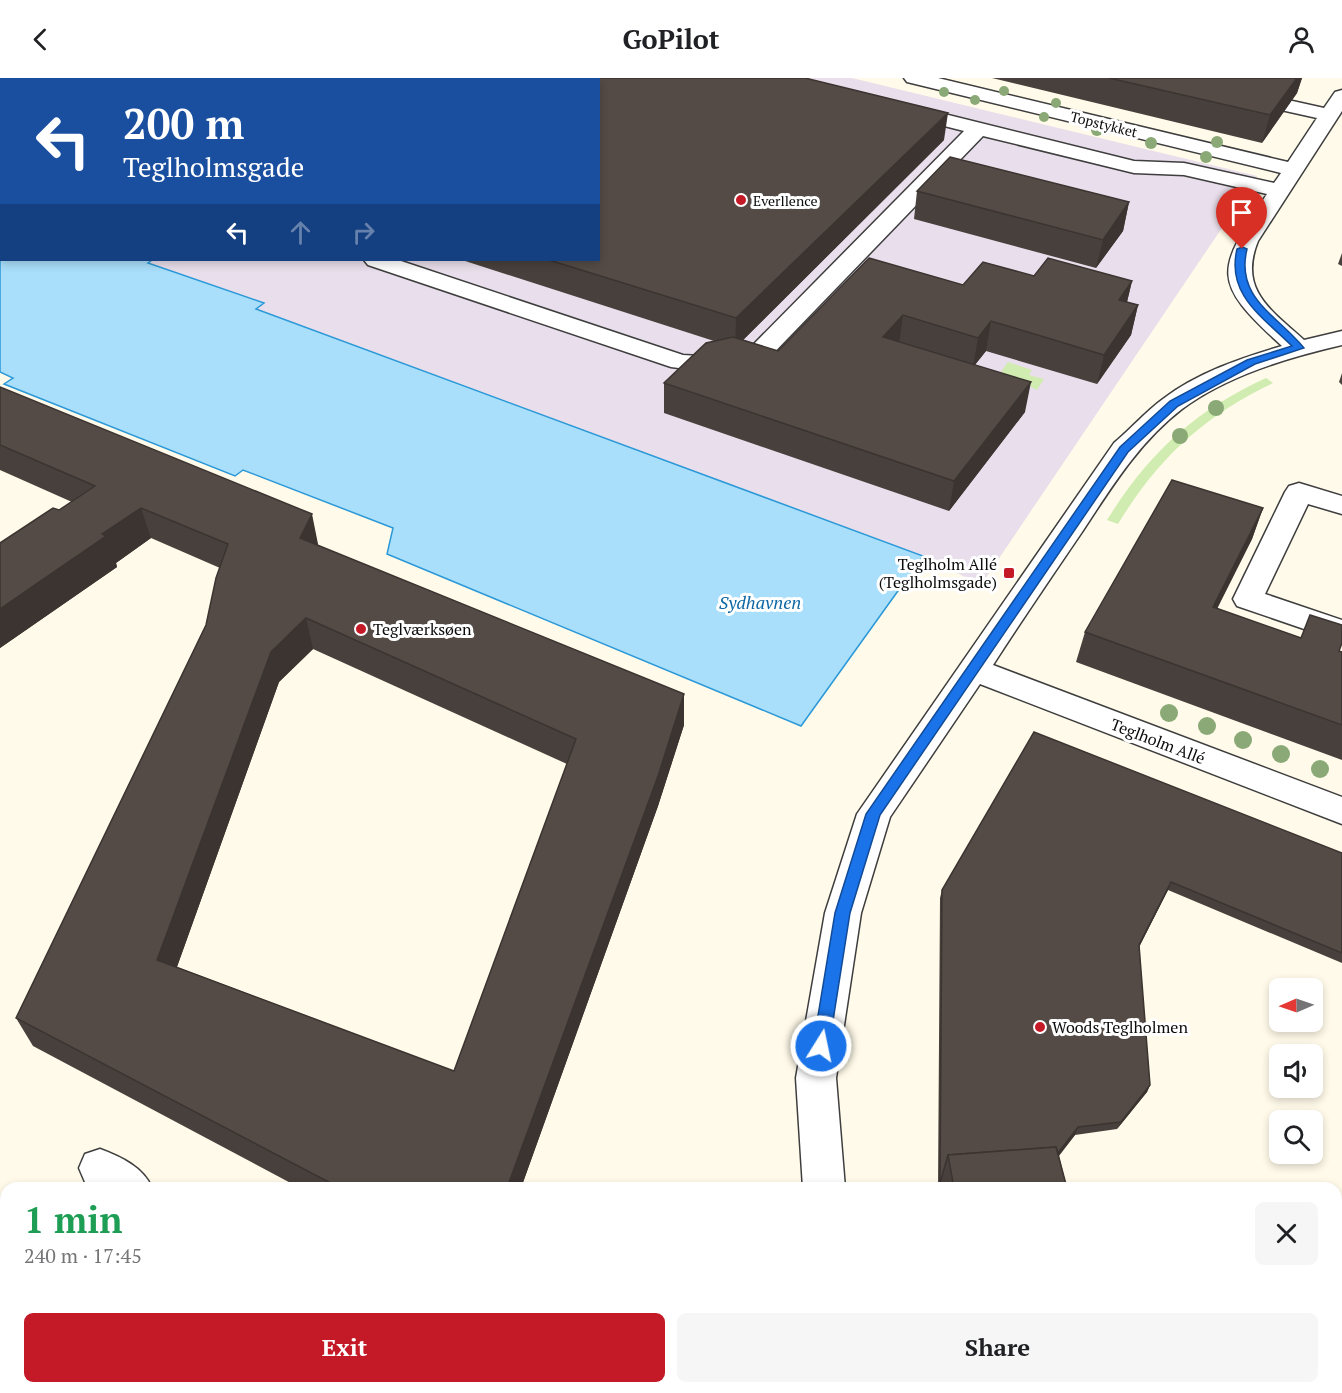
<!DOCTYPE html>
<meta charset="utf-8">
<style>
body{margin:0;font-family:"PT Serif",serif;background:#f6f6f6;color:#202124;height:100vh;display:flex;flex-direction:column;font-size:22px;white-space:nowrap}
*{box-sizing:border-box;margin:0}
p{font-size:20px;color:#757577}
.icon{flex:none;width:33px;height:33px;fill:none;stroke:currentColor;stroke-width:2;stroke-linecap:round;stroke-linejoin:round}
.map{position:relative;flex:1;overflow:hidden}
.panel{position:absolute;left:0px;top:1104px;width:1342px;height:212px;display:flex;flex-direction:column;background:#fff;border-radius:18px 18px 0 0;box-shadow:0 3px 9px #0003}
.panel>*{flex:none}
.top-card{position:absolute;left:0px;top:0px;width:600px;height:183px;box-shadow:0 3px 9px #0003;background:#1a4fa0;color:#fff;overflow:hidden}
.needle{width:39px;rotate:268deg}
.tools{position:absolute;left:1269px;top:900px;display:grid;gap:12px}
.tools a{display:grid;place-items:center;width:54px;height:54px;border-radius:9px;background:#fff;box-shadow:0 3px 9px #0003;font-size:30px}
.pin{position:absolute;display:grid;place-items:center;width:51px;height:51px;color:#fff;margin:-62px -26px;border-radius:50% 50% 50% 0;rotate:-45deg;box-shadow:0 0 6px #0007}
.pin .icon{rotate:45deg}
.me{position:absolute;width:66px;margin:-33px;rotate:10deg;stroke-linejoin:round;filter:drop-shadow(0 0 4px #0008)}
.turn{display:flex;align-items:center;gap:21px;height:126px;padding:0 24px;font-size:27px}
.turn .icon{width:78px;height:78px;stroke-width:2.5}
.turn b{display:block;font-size:42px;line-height:51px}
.lanes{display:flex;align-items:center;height:57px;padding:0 24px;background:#0003;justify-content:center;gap:30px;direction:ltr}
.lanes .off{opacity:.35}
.round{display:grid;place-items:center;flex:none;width:63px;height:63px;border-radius:9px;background:#f6f6f6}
.summary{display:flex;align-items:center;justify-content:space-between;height:102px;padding:0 24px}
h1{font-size:36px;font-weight:700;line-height:45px;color:#1e9e55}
.primary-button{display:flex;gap:12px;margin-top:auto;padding:12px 24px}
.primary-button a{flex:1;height:69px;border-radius:9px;background:#c41a28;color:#fff;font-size:24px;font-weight:700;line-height:69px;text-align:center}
.primary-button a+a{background:#f6f6f6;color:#202124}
header{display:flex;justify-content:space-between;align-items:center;height:78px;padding:0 24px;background:#fff;font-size:27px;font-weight:700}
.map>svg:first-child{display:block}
</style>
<header><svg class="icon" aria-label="back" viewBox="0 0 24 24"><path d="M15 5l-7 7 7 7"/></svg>GoPilot<svg class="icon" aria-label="person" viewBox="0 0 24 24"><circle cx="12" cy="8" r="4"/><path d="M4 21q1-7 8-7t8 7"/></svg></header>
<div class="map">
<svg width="1342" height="1315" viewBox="0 0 1342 1315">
<rect width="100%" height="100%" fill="#fffae9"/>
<path fill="#e9deeb" d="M383,0H852L1257,98L981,507L923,478L256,231L263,225L148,185L152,182H598V2L381,1Z"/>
<g fill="#d1ecb0">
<path d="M1008,284L1032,292L1029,297L1044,301L1037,312L1001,294Z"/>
<path d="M1266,300L1273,305C1203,339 1159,379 1118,446L1107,442C1148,376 1194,333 1266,300Z"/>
<path d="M1337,1150L1342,1152V1315H1243L1241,1310H1336Z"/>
</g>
<g fill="#a9dffb" stroke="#2b98d7" stroke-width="1.5">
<path d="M49,0H377L46,1Z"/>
<path d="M0,4L2,182H152L148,185L264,225L256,231L923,478L801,648L387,476L393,450L243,392L235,398L4,306L13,300L0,294Z"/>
</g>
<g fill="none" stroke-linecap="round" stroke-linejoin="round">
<defs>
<g id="minor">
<path d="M904,0H938L1288,84L1317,40L1281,32L1278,28L1281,24L1288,22L1324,30L1335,14L1342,12V33L1258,163C1238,212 1271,232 1304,262L1342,253V267C1287,280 1228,297 1182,331C1139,364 1111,410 1082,454C1052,498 1022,542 993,587L1342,719V746L980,606L890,739L861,835L836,1000L845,1110H803L796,1000L825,835L857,736L1114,365C1131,351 1145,334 1163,321C1197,295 1241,280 1282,268C1210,203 1216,193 1267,116L1184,97L1134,95L983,58L762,287L717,295L671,289L368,187L364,182H398L683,277L717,279L745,275L964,53L897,36L894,32L897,28L904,26L1134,83L1184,85L1274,105L1281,95L907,4Z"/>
<path d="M1299,405L1342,418V436L1308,426L1265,516L1342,542V564L1237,528L1233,521L1285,414L1289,408Z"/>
<path d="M100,1071C121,1079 143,1089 152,1110H95L85,1104L79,1090L85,1076Z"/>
<path d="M0,1247L6,1249V1295L0,1293Z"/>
<path d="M114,1310H177L179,1315H116Z"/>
<path d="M421,1310H474L476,1315H423Z"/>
<path d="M826,1310H872L873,1315H827Z"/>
<path d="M1138,1310H1184L1186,1315H1140Z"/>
</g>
</defs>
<use href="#minor" stroke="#3e3e3e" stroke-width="3"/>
<use href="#minor" fill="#fff" fill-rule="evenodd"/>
</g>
<g fill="#8aa976">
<circle cx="1004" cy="13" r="5"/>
<circle cx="944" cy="14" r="5"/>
<circle cx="975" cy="22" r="5"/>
<circle cx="1056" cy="25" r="5"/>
<circle cx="1044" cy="39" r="5"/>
<circle cx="1097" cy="52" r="6"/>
<circle cx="1217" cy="64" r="6"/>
<circle cx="1151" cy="65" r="6"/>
<circle cx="1206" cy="79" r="6"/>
<circle cx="1216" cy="330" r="8"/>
<circle cx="1180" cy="358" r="8"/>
<circle cx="1169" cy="635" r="9"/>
<circle cx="1207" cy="648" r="9"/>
<circle cx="1243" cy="662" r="9"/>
<circle cx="1281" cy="676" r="9"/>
<circle cx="1320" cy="691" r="9"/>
</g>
<g fill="#48403c" fill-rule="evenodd">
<path d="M992,0H1302L1297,15L1262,65Z"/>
<path d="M0,50L2,51V81H0Z"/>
<path d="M944,62L743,262L778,273L963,207L1034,198L1132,203L1127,224L1138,227L1131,257L1097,306L986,273L975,287L1025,334L949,433L664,335V305L714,263L462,182H598Z"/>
<path d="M917,113L1129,124L1123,153L1096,190L914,141Z"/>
<path d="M1342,175V188L1338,186Z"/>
<path d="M1342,295V307L1339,304Z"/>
<path d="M0,309L318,466V467L684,647L658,728L521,1110H300L33,968L16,940L206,547L220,490L151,460L116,485L117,489L0,570V465L59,432L72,424L0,392ZM313,571L567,686L454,993L177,889L279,604Z"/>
<path d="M1263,430L1252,461L1217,531L1342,574V682L1076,584L1085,554Z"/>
<path d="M1342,775V885L1168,812L1139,869L1150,1007L1147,1014L1117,1051L1075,1057L1059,1078L1067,1110H938L940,820L942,812Z"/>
<path d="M976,1310H1121L1123,1315H977Z"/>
<path d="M1207,1310H1249L1252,1315H1209Z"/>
</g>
<g fill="#3b3431">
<path d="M1297,0H1302L1297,15L1262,65L1270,37Z"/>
<path d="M948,35L944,62L735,270L736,240Z"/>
<path d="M1129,124L1123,153L1096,190L1103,162Z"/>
<path d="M1132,203L1125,232L1119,222Z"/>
<path d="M1138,227L1131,257L1097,306L1104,277Z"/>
<path d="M903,237L899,267L883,259Z"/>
<path d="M991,243L986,273L973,289L978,260Z"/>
<path d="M1031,304L1025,334L949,433L954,403Z"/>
<path d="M141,430L151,460L116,485L117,489L0,570V531L102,456Z"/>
<path d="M1263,430L1252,461L1202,560L1213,529Z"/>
<path d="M312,436L318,466L307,490L300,460Z"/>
<path d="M306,540L313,571L279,604L169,911L157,882L271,574Z"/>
<path d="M684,616V647L658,728L521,1110H507Z"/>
<path d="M1171,804L1168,812L1136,875L1139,867Z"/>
<path d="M1150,1007L1147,1014L1117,1051L1121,1044Z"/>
<path d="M1078,1049L1075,1057L1050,1088L1053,1080Z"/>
</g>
<g fill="#544b46" stroke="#3b3431" stroke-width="1.5" fill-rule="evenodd">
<path d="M462,0H805L948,35L736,240L549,182H598V2H459Z"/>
<path d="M1109,0H1297L1270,37Z"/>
<path d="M0,50L2,51V68L0,67Z"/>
<path d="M950,79L1129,124L1103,162L917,113Z"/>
<path d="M869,180L963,207L983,184L1034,198L1048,180L1132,203L1119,222L1138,227L1104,277L991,243L978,260L903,237L883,259L1031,304L954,403L664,305L706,265L733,259L778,273Z"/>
<path d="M0,309L312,436L300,460L684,616L658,698L507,1110H340L16,940L206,547L216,500L228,466L141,430L102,456L106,458L0,531V465L53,430L59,432L95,408L0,367ZM306,540L576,661L454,993L157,882L271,574Z"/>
<path d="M1172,402L1263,430L1213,529L1301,560L1310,537L1342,547V565L1339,573L1342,574V647L1085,554Z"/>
<path d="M1034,654L1342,775V875L1171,804L1139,867L1150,1007L1121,1044L1078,1049L1058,1075L1056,1069L948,1077L940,1105L942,812Z"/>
<path d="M1056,1069L1067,1110H954L948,1077Z"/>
<path d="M995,1310H1121L1123,1315H996Z"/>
<path d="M1214,1310H1249L1252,1315H1216Z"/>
</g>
<path fill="#1a73e8" stroke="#114b97" stroke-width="1.5" d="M1242,169L1247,171C1235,220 1277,237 1304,270L1255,286L1178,328L1128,374L880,737L850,835L829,968L827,973H815L813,968L835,835L866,736L1120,369L1170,323L1247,282L1292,268C1263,239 1226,217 1237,171Z"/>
<g fill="#c41a28" stroke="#fff" stroke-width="2">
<circle cx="741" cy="122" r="6"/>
<rect x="1003" y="489" width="12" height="12" rx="3"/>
<circle cx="361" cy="551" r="6"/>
<circle cx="1040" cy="949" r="6"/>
</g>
<g text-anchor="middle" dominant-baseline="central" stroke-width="6" stroke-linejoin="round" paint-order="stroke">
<g font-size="14" fill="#0b0b0b" stroke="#fff">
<text transform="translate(1104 46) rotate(14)">Topstykket</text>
</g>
<g font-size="14" fill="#0b0b0b" stroke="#fff" text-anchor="start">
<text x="753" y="122">Everllence</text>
</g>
<g font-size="16" fill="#0b0b0b" stroke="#fff" text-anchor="start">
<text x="997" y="486" text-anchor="end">Teglholm Allé<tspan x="997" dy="18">(Teglholmsgade)</tspan></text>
<text x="373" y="551">Teglværksøen</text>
<text x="1052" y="949">Woods Teglholmen</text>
</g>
<g font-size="16" fill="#0b0b0b" stroke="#fff">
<text transform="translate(1158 663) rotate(21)">Teglholm Allé</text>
</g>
<g font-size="18" font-style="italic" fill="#0c67a4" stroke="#fff">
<text x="760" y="524">Sydhavnen</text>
</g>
</g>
</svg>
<div class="tools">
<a><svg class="needle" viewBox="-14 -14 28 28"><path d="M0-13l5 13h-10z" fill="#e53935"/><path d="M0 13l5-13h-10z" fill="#757577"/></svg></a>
<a><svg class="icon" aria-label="sound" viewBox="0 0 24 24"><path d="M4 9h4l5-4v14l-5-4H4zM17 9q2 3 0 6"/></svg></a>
<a><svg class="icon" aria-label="search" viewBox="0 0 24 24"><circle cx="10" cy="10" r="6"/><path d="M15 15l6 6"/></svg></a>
</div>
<div class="pin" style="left:1242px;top:171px;background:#d93025"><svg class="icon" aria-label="arrive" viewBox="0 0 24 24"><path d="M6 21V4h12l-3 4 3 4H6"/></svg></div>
<svg class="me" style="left:821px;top:968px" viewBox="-20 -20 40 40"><circle r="17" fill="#1a73e8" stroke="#fff" stroke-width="3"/><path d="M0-11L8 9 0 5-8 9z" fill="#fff"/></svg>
<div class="top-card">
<div class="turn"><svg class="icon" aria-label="left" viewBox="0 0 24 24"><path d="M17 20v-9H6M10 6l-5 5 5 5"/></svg><div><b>200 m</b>Teglholmsgade</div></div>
<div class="lanes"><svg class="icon" aria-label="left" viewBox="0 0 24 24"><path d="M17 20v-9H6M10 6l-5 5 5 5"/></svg><svg class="icon off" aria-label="ahead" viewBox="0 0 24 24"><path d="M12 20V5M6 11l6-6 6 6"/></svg><svg class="icon off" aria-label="right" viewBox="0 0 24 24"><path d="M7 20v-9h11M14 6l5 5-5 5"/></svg></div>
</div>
<section class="panel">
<div class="summary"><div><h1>1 min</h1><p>240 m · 17:45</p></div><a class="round"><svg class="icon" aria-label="close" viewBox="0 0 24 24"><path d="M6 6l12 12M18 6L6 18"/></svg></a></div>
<div class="primary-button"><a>Exit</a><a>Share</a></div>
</section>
</div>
